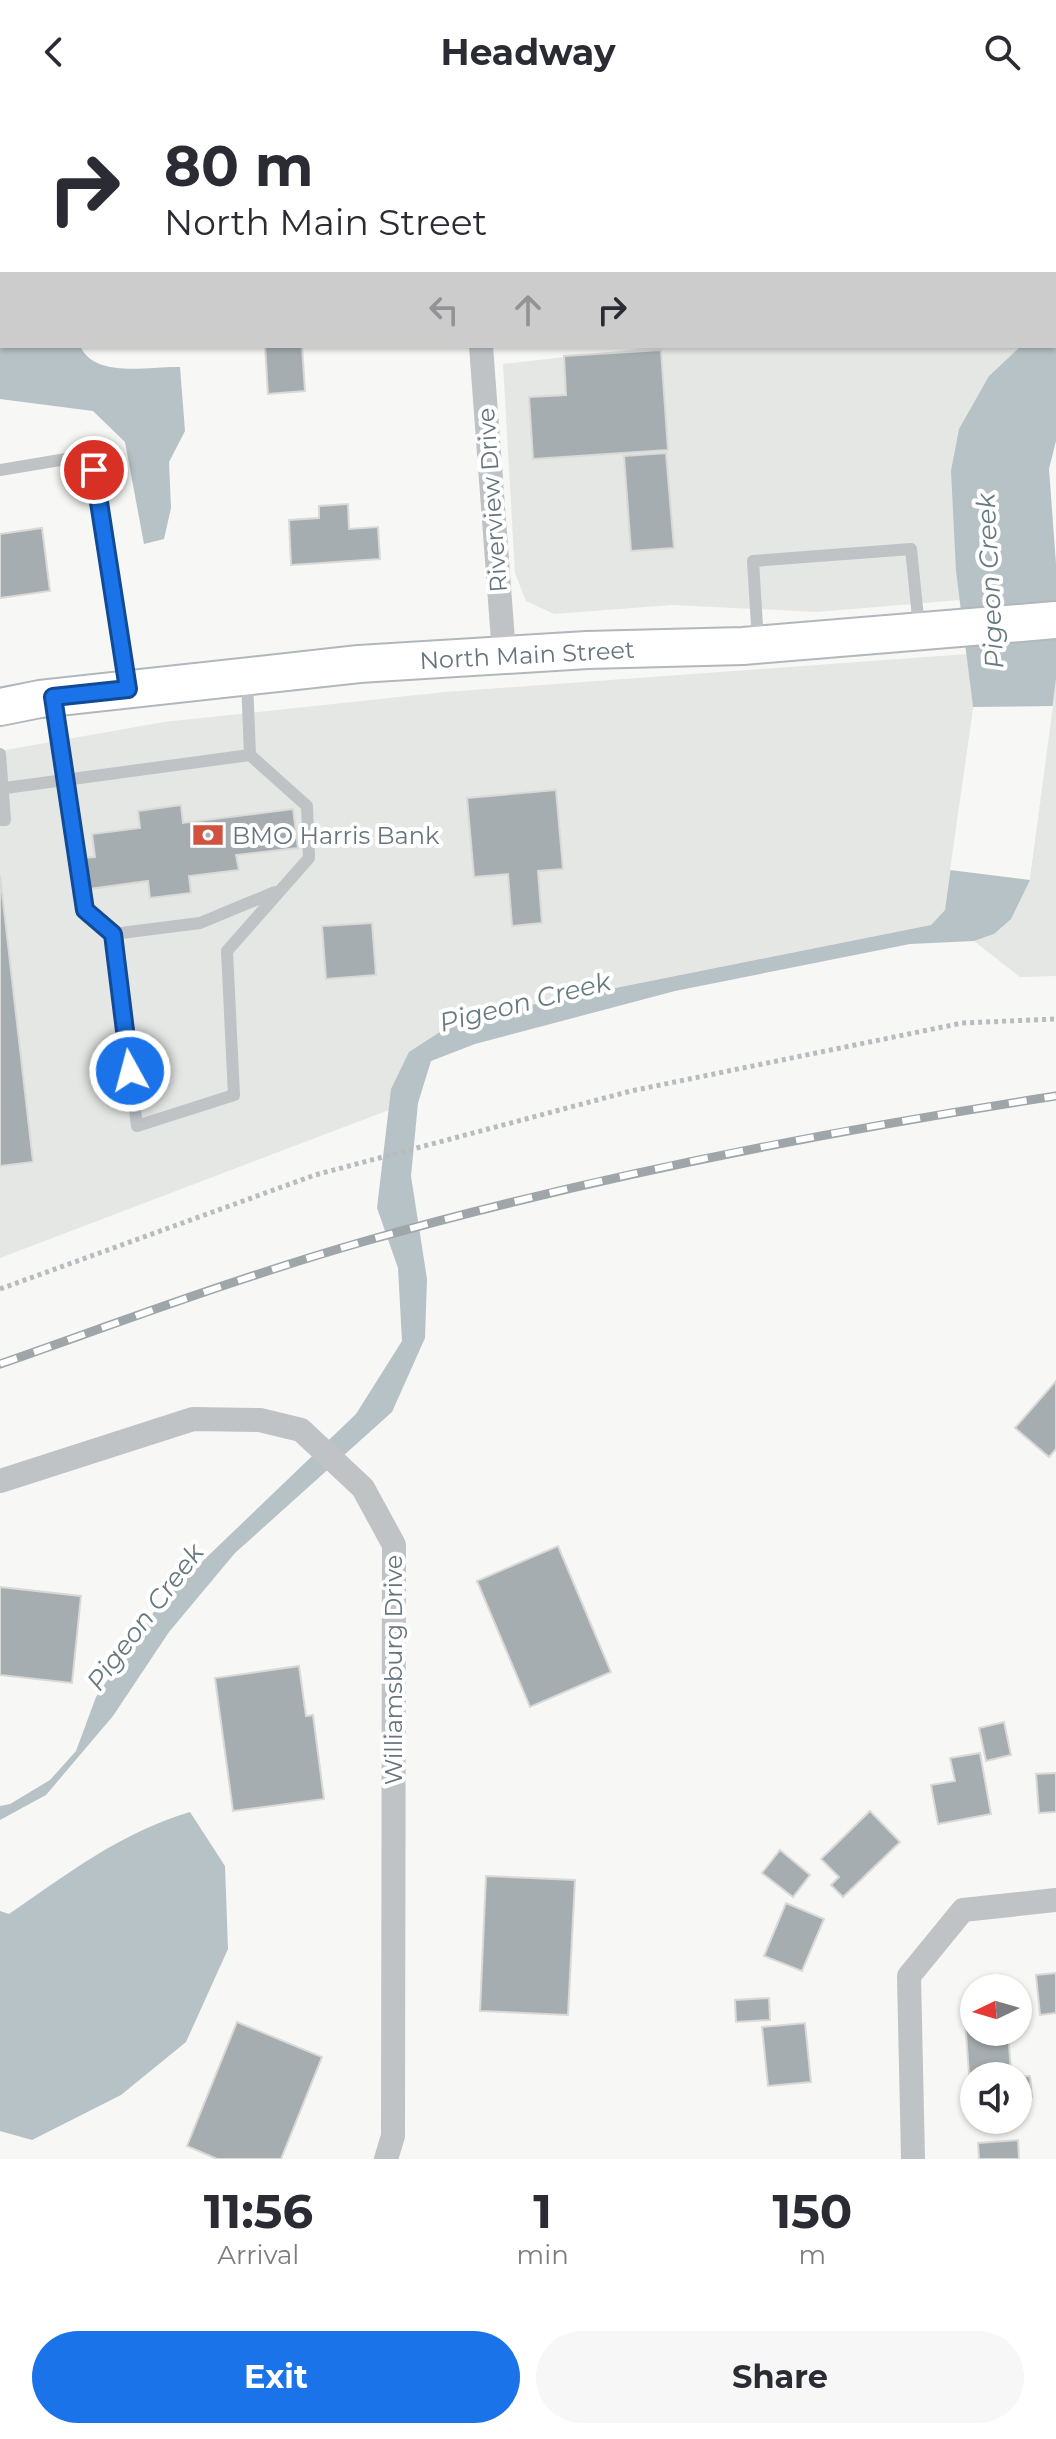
<!DOCTYPE html>
<style>
body{margin:0;font-family:Montserrat,sans-serif;background:#f7f7f7;color:#2b2b33;height:100vh;display:flex;flex-direction:column;font-size:30px;white-space:nowrap}
*{box-sizing:border-box;margin:0}
p{font-size:26px;color:#7c7c81}
.icon{flex:none;width:44px;height:44px;fill:none;stroke:currentColor;stroke-width:2;stroke-linecap:round;stroke-linejoin:round}
.map{position:relative;height:2055px;overflow:hidden}
.details{display:flex;flex-direction:column;background:#fff;flex:1}
.details>*{flex:none}
.hud{position:absolute;left:0px;top:0px;width:1056px;height:244px;box-shadow:0 2px 6px #0004;background:#fff;color:#2b2b33;overflow:hidden}
.needle{width:52px;rotate:265deg}
.buttons{position:absolute;left:960px;top:1870px;display:grid;gap:16px}
.buttons a{display:grid;place-items:center;width:72px;height:72px;border-radius:50%;background:#fff;box-shadow:0 2px 6px #0004;font-size:40px}
.pin{position:absolute;display:grid;place-items:center;width:68px;height:68px;color:#fff;margin:-34px;border:4px solid #fff;border-radius:50%;box-shadow:0 2px 8px #0007}
.me{position:absolute;width:88px;margin:-44px;rotate:353deg;stroke-linejoin:round;filter:drop-shadow(0 0 6px #0008)}
.turn{display:flex;align-items:center;gap:28px;height:168px;padding:0 32px;font-size:36px}
.turn .icon{width:104px;height:104px;stroke-width:2.5}
.turn b{display:block;font-size:56px;line-height:68px}
.lanes{display:flex;align-items:center;height:76px;padding:0 32px;background:#0003;justify-content:center;gap:40px;direction:ltr}
.lanes .off{opacity:.35}
.eta{display:flex;justify-content:space-evenly;align-items:center;height:136px;text-align:center}
.eta b{font-size:48px;font-weight:700;line-height:56px}
.primary-button{display:flex;gap:16px;margin-top:auto;padding:16px 32px}
.primary-button a{flex:1;height:92px;border-radius:48px;background:#1a73e8;color:#fff;font-size:32px;font-weight:700;line-height:92px;text-align:center}
.primary-button a+a{background:#f7f7f7;color:#2b2b33}
header{display:flex;justify-content:space-between;align-items:center;height:104px;padding:0 32px;background:#fff;font-size:36px;font-weight:700}
.map>svg:first-child{display:block}
</style>
<header><svg class="icon" aria-label="back" viewBox="0 0 24 24"><path d="M15 5l-7 7 7 7"/></svg>Headway<svg class="icon" aria-label="search" viewBox="0 0 24 24"><circle cx="10" cy="10" r="6"/><path d="M15 15l6 6"/></svg></header>
<div class="map">
<svg width="1056" height="2055" viewBox="0 0 1056 2055">
<rect width="100%" height="100%" fill="#f7f7f5"/>
<g fill="#e5e7e5">
<path d="M661,242H1021L989,272L956,467L960,496L817,508L672,501L554,510L526,497L515,469L503,260Z"/>
<path d="M967,550L973,603L945,806L931,821L460,915L392,985L389,1006L0,1154V647L164,618L445,588Z"/>
<path d="M1056,575V872L1020,873L974,837L994,830L1030,776Z"/>
</g>
<g fill="#b6c2c5">
<path d="M0,126L2,242H80C95,275 148,262 180,263L185,327L169,358L171,404L164,435L144,440L125,338L93,307L0,295Z"/>
<path d="M1056,217V337L1049,365L1056,460V575L1030,776L1011,815L994,830L974,837L910,840L675,887L475,940L431,957L418,999L411,1072L427,1175L425,1234L392,1308L235,1449L169,1528L113,1612L46,1691L0,1716V1702L10,1700L50,1676L76,1647L96,1593L162,1496L356,1310L402,1237L398,1164L377,1104L391,985L409,948L460,915L931,821L945,806L973,603L956,467L951,367L959,325L989,272L1021,242H1054Z"/>
<path d="M190,1708L225,1762L228,1845L186,1938L121,1991L32,2036L0,2027V1807L9,1810C67,1770 122,1728 190,1708Z"/>
</g>
<path fill="#f7f7f5" d="M1053,602L1030,776L950,766L973,603Z"/>
<g fill="#a5adb1" stroke="#d9d9d8" stroke-width="2">
<path d="M0,0H213V2H2L0,85Z"/>
<path d="M265,242H302L305,287L268,290Z"/>
<path d="M661,246L668,346L533,355L529,293L566,291L564,252Z"/>
<path d="M666,349L674,444L631,447L624,352Z"/>
<path d="M348,400L349,425L378,423L380,455L291,461L289,416L319,414V402Z"/>
<path d="M42,424L50,487L0,494V430Z"/>
<path d="M556,686L563,765L538,767L542,819L512,822L508,770L474,773L467,694Z"/>
<path d="M181,701L183,719L293,705L298,744L236,751L239,766L189,772L191,789L150,794L148,777L82,786L79,754L95,753L92,730L140,724L138,707Z"/>
<path d="M0,771L33,1058L0,1062Z"/>
<path d="M372,819L376,871L326,875L322,822Z"/>
<path d="M1056,1277V1345L1049,1353L1015,1324Z"/>
<path d="M558,1442L611,1568L530,1603L477,1477Z"/>
<path d="M0,1483L81,1492L72,1579L0,1571Z"/>
<path d="M299,1562L306,1612L313,1611L324,1695L233,1707L215,1574Z"/>
<path d="M1004,1618L1011,1651L986,1657L979,1624Z"/>
<path d="M980,1649L991,1710L938,1720L931,1681L955,1677L950,1654Z"/>
<path d="M1056,1669V1708L1039,1709L1036,1670Z"/>
<path d="M870,1707L900,1738L843,1793L831,1781L839,1773L821,1755Z"/>
<path d="M780,1746L810,1771L793,1793L762,1769Z"/>
<path d="M486,1772L575,1776L568,1911L480,1907Z"/>
<path d="M786,1799L824,1815L802,1867L764,1852Z"/>
<path d="M1056,1869V1909L1040,1911L1036,1871Z"/>
<path d="M769,1894L770,1916L736,1918L735,1896Z"/>
<path d="M965,1915H974V1928H1008L1011,1967L969,1970Z"/>
<path d="M237,1918L322,1953L281,2055H217L187,2042Z"/>
<path d="M805,1919L811,1978L768,1982L762,1923Z"/>
<path d="M1030,1972L1032,1993L1018,1994V1973Z"/>
<path d="M1018,2036L1019,2055H979L978,2039Z"/>
</g>
<g fill="none" stroke-linecap="round" stroke-linejoin="round">
<defs>
<path id="secondary" d="M0,603L40,595L359,560L587,546L743,542L1056,516"/>
</defs>
<use href="#secondary" stroke="#b2b7bb" stroke-width="40"/>
<path stroke="#b9bcbe" stroke-width="5" stroke-dasharray="4 4" stroke-linecap="butt" d="M0,1185L315,1071L631,987L962,919L1056,915"/>
<g stroke="#bfc3c6" stroke-width="12">
<path d="M879,2L880,0"/>
<path d="M0,366L72,354L94,366L127,582"/>
<path d="M758,538L753,457L911,445L919,523"/>
<path d="M53,596L85,806L113,830L137,1022L234,991L227,847L309,754L307,702L250,651L247,576"/>
<path d="M0,650L5,716H0"/>
<path d="M5,684L250,651"/>
<path d="M113,830L200,819L275,788"/>
</g>
<g stroke="#bfc3c6" stroke-width="24">
<path d="M463,0V2"/>
<path d="M481,242L504,550"/>
<path d="M0,1377L193,1315L260,1316L301,1326L363,1384L394,1441L393,2032L386,2055"/>
<path d="M913,2055L909,1872L963,1806L1056,1796"/>
</g>
<use href="#secondary" stroke="#fff" stroke-width="36"/>
<defs>
<path id="rail" d="M0,1260C120,1218 240,1173 362,1138C590,1073 822,1028 1056,992"/>
</defs>
<use href="#rail" stroke="#9fa6aa" stroke-width="9"/>
<use href="#rail" stroke="#fff" stroke-width="6" stroke-dasharray="18" stroke-linecap="butt"/>
</g>
<g fill="none" stroke-linecap="round" stroke-linejoin="round">
<defs>
<path id="route" d="M94,366L128,585L53,593L85,806L113,830L130,967"/>
</defs>
<use href="#route" stroke="#114b97" stroke-width="20"/>
<use href="#route" stroke="#1a73e8" stroke-width="14"/>
</g>
<defs>
<symbol id="bank-bare" viewBox="-9 -9 18 18"><path d="M-6-4H6V4H-6ZM0-2.3a2.3 2.3 0 1 0 0 4.6a2.3 2.3 0 1 0 0-4.6Z" fill="#cf533e" stroke="#fff" stroke-width="2.5" paint-order="stroke"/></symbol>
</defs>
<g fill-rule="evenodd">
<use href="#bank-bare" x="186" y="709" width="44" height="44"/>
</g>
<g text-anchor="middle" dominant-baseline="central" stroke-width="8" stroke-linejoin="round" paint-order="stroke">
<g font-size="24" fill="#66757d" stroke="#fff">
<text transform="translate(492 396) rotate(-94)">Riverview Drive</text>
<text transform="translate(527 551) rotate(-3)">North Main Street</text>
<text transform="translate(393 1566) rotate(-90)">Williamsburg Drive</text>
</g>
<g font-size="24" fill="#66757d" stroke="#fff" text-anchor="start">
<text x="232" y="731">BMO Harris Bank</text>
</g>
<g font-size="26" font-style="italic" fill="#667a7f" stroke="#fff">
<text transform="translate(990 477) rotate(-93)">Pigeon Creek</text>
<text transform="translate(525 898) rotate(-14)">Pigeon Creek</text>
<text transform="translate(145 1513) rotate(-53)">Pigeon Creek</text>
</g>
</g>
</svg>
<div class="buttons">
<a><svg class="needle" viewBox="-14 -14 28 28"><path d="M0-13l5 13h-10z" fill="#e53935"/><path d="M0 13l5-13h-10z" fill="#7c7c81"/></svg></a>
<a><svg class="icon" aria-label="sound" viewBox="0 0 24 24"><path d="M4 9h4l5-4v14l-5-4H4zM17 9q2 3 0 6"/></svg></a>
</div>
<div class="pin" style="left:94px;top:366px;background:#d93025"><svg class="icon" aria-label="arrive" viewBox="0 0 24 24"><path d="M6 21V4h12l-3 4 3 4H6"/></svg></div>
<svg class="me" style="left:130px;top:967px" viewBox="-20 -20 40 40"><circle r="17" fill="#1a73e8" stroke="#fff" stroke-width="3"/><path d="M0-11L8 9 0 5-8 9z" fill="#fff"/></svg>
<div class="hud">
<div class="turn"><svg class="icon" aria-label="right" viewBox="0 0 24 24"><path d="M7 20v-9h11M14 6l5 5-5 5"/></svg><div><b>80 m</b>North Main Street</div></div>
<div class="lanes"><svg class="icon off" aria-label="left" viewBox="0 0 24 24"><path d="M17 20v-9H6M10 6l-5 5 5 5"/></svg><svg class="icon off" aria-label="ahead" viewBox="0 0 24 24"><path d="M12 20V5M6 11l6-6 6 6"/></svg><svg class="icon" aria-label="right" viewBox="0 0 24 24"><path d="M7 20v-9h11M14 6l5 5-5 5"/></svg></div>
</div>
</div>
<section class="details">
<div class="eta">
<div><b>11:56</b><p>Arrival</p></div>
<div><b>1</b><p>min</p></div>
<div><b>150</b><p>m</p></div>
</div>
<div class="primary-button"><a>Exit</a><a>Share</a></div>
</section>
